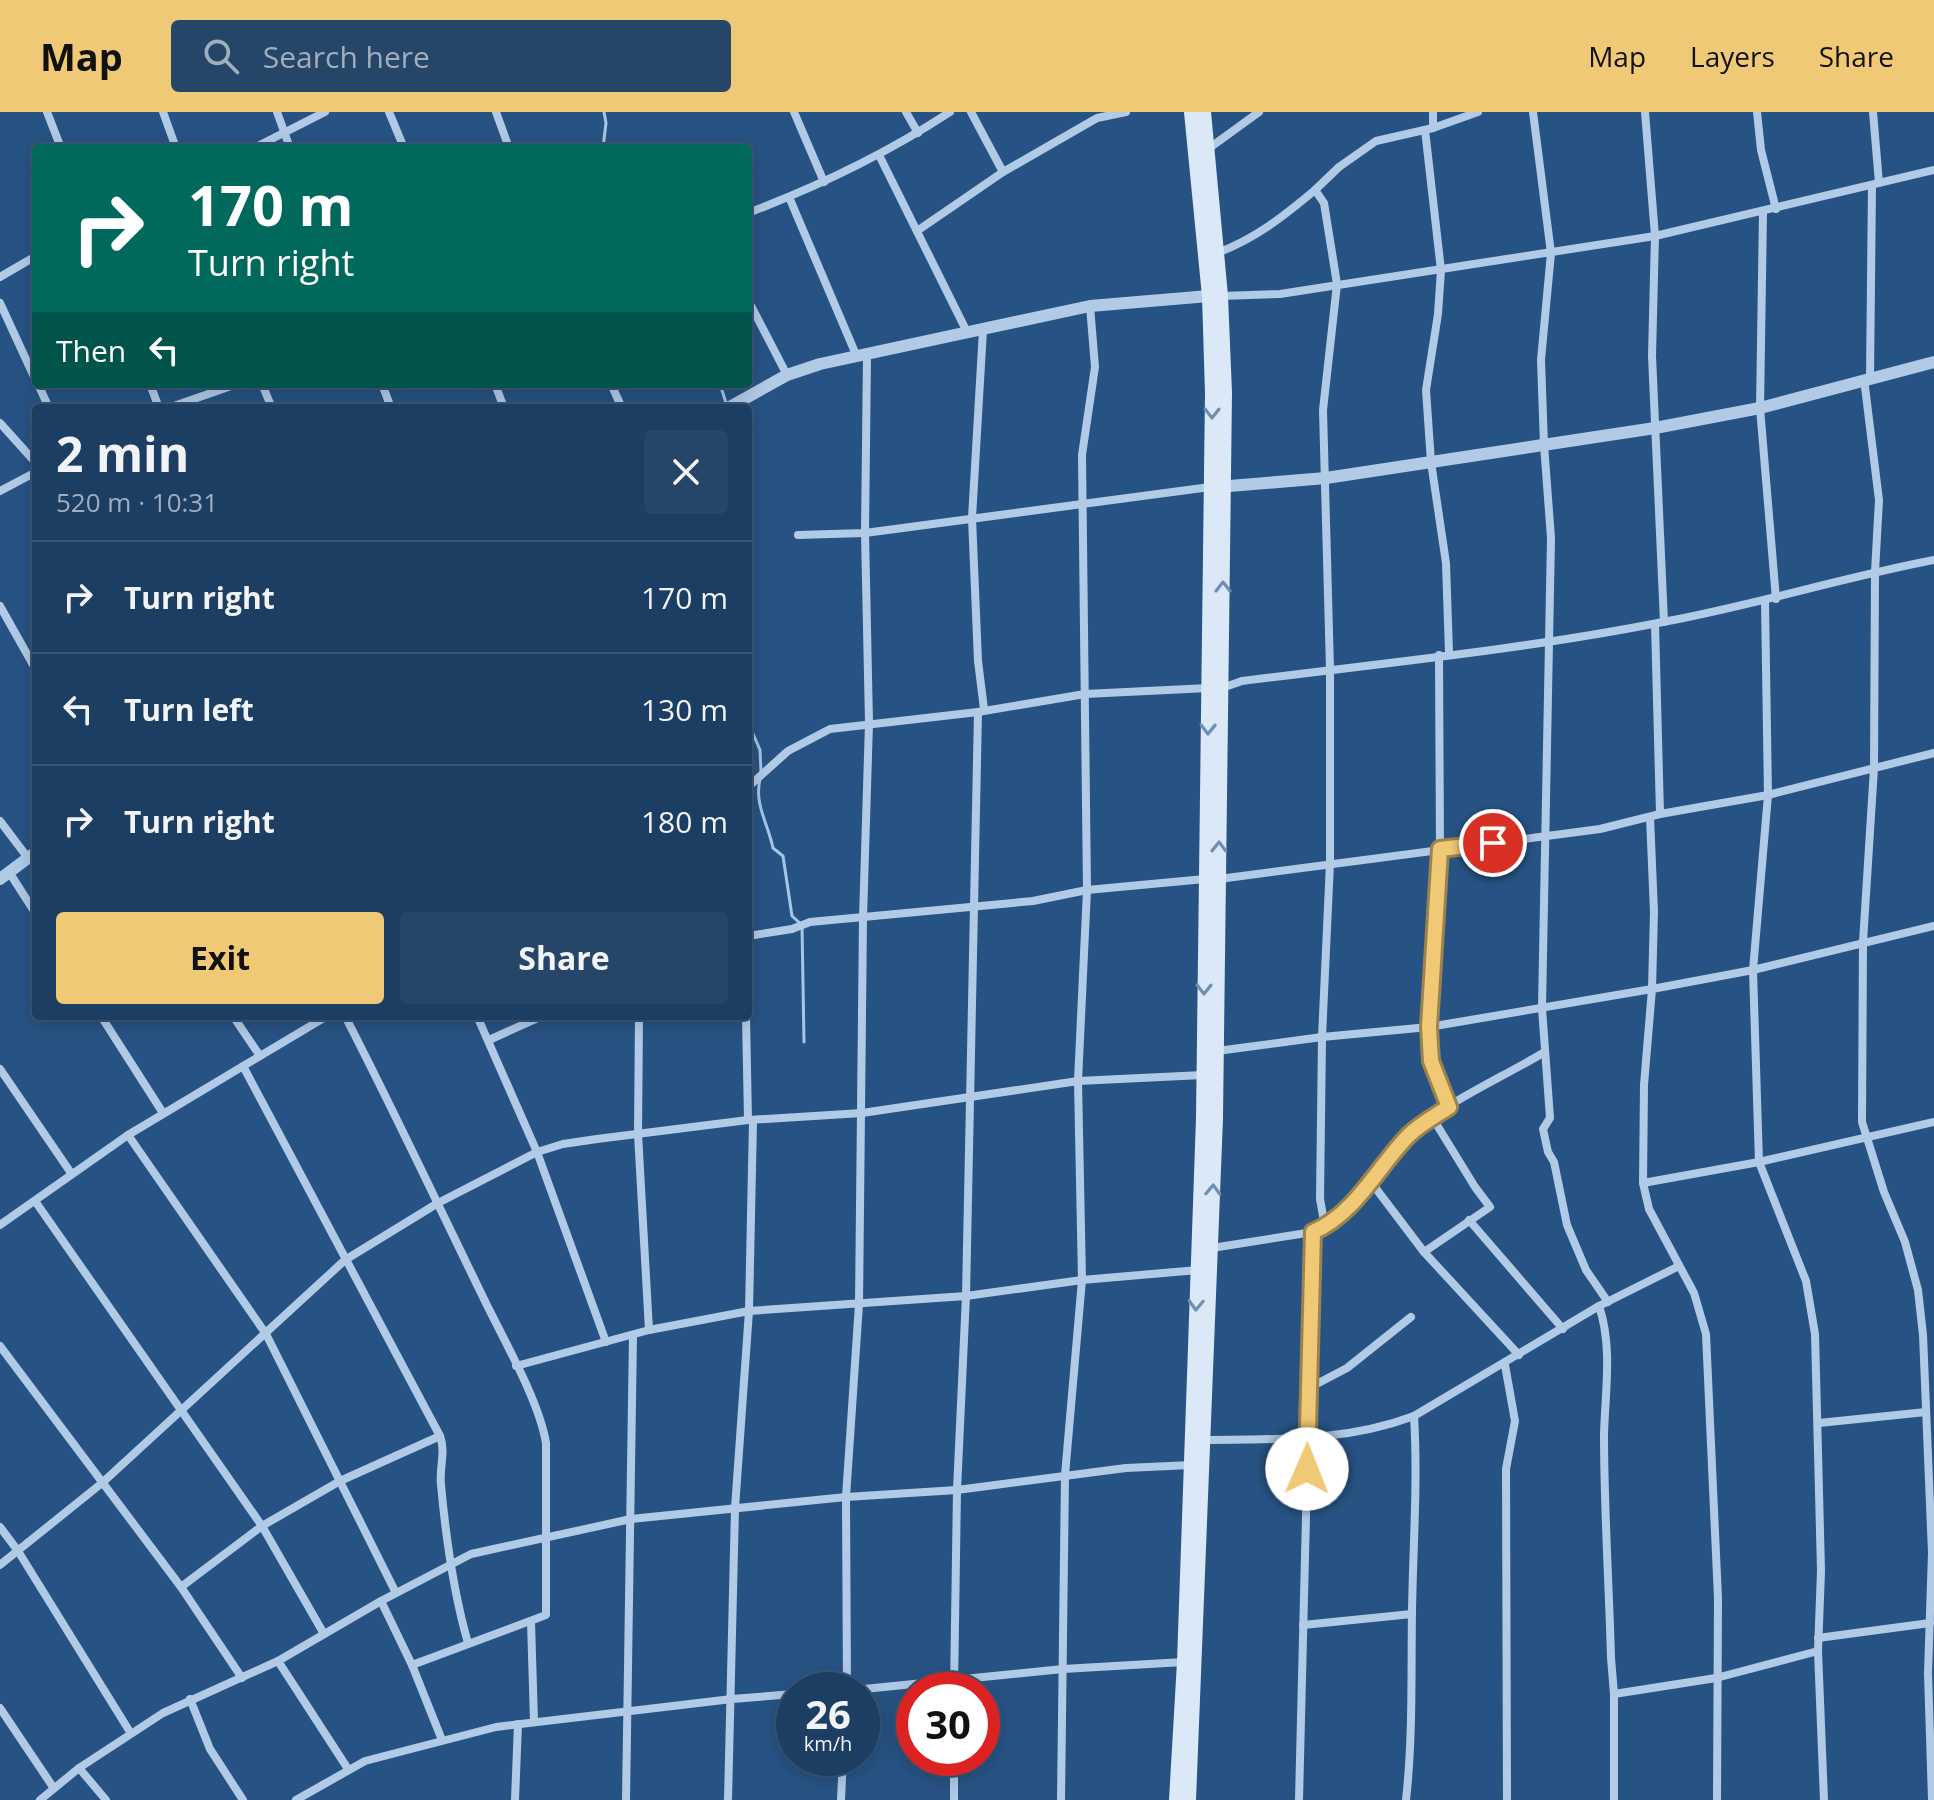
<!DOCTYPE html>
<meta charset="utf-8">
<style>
body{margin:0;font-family:"Open Sans",sans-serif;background:#254569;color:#f1f3f6;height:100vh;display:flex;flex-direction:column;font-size:30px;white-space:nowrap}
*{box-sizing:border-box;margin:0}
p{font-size:26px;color:#a0aebe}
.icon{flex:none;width:44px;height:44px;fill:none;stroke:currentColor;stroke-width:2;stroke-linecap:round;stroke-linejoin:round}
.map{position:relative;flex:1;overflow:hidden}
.details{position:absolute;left:32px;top:292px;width:720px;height:616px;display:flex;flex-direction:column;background:#1d3e63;border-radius:8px;box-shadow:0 4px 20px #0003,0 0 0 2px #3b5778}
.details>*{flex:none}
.guide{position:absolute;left:32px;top:32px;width:720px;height:244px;border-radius:8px;box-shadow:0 4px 20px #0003,0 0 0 2px #3b5778;background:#00695c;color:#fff;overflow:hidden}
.speed{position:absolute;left:776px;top:1560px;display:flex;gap:16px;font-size:40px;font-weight:700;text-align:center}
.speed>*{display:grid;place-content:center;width:104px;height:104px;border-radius:50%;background:#1d3e63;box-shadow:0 4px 20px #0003,0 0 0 2px #3b5778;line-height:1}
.speed small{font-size:20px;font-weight:400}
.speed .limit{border:12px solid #d22;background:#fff;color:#111}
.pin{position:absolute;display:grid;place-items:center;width:68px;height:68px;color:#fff;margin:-34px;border:4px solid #fff;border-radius:50%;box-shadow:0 2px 8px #0007}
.me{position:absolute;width:88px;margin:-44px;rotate:1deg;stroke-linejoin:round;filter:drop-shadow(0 0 6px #0008)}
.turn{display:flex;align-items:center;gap:28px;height:168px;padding:0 24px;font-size:36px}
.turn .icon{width:104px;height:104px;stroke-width:2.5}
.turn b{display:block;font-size:56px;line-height:68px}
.then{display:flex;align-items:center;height:76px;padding:0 24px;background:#0003;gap:16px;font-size:30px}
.round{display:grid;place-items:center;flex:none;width:84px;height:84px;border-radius:8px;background:#254569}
.headline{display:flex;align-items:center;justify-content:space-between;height:136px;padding:0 24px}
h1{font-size:48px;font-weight:700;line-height:60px}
.cta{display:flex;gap:16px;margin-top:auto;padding:16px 24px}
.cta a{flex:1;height:92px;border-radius:8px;background:#f0c977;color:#111;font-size:32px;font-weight:700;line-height:92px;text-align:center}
.cta a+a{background:#254569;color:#f1f3f6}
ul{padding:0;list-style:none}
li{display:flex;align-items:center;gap:24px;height:112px;padding:0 24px;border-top:2px solid #3b5778}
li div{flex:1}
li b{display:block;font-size:30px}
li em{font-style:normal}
header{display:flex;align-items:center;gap:48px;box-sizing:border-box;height:112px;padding:0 40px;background:#f0c977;color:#111}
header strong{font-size:38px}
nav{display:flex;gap:44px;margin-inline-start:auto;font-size:28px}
.search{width:560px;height:72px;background:#254569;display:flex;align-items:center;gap:20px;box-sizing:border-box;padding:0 28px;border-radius:8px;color:#a0aebe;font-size:30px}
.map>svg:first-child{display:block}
</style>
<header>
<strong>Map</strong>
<div class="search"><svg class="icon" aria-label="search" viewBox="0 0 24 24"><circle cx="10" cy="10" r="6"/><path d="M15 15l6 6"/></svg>Search here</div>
<nav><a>Map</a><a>Layers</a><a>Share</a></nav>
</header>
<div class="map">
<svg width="1934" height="1688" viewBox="0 0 1934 1688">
<rect width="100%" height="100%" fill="#275384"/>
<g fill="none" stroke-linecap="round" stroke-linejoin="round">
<g stroke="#a6c6e8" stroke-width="3">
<path d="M603,36L606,11L604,0"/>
<path d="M720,272L726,291"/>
<path d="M748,385V399"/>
<path d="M748,610L760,638L761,659"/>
<path d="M760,667C754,693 768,711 773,736L783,744L792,804L802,813L804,930"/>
</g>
<g stroke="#b1cbe7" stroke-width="8">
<path d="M47,0L61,36"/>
<path d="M163,0L176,36"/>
<path d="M277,0L290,36"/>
<path d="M389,0L404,36"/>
<path d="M496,0L509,36"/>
<path d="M794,0L824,70"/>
<path d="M906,0L918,21"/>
<path d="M971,0L1003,60"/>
<path d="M1533,0L1551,141L1541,248L1544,333L1551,426L1542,896L1550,1006L1543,1017L1548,1040L1554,1050L1567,1113L1586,1158L1608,1190"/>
<path d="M1645,0L1655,124L1652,244L1664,510"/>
<path d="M1757,0L1761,38L1776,97"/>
<path d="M1873,0L1879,71"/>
<path d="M1433,16V0"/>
<path d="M1425,18L1441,158L1438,202L1426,278L1431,350L1446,451L1449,541"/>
<path d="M254,36L325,0"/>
<path d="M1208,37L1259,0"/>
<path d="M879,43L967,220"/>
<path d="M789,85L857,245"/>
<path d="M1763,100L1760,296L1776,487"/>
<path d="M748,101C819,74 886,42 950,0"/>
<path d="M917,119L1003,60L1097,6L1126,0"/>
<path d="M1217,141C1255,127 1284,104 1315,78"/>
<path d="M0,165L36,144"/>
<path d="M1221,184L1280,182L1655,124L1934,58"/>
<path d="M748,188L787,263"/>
<path d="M0,191L36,269"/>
<path d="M983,218L972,406L978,549L984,597"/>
<path d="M1870,266L1872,73"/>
<path d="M1864,267L1879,388L1875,460L1874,656L1863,830L1862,1010L1884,1080L1905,1130L1918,1178L1923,1223L1932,1441L1928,1561L1932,1688"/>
<path d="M38,272L49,296"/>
<path d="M150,272L159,296"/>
<path d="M262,272L272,296"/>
<path d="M382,272L391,296"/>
<path d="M495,272L504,296"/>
<path d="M611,272L622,296"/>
<path d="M168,296L237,272"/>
<path d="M0,311L36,351"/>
<path d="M0,379L36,360"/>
<path d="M798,423L865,421L1210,375"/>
<path d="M1765,490L1768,683L1753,858L1759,1050L1806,1169L1815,1222L1821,1459L1818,1539L1824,1688"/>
<path d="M0,494L36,558"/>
<path d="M1655,512L1660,702"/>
<path d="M1439,543L1440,737L1429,915L1431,949L1449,995"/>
<path d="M1222,576L1242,569C1384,551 1528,537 1668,509C1758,492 1845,465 1934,448"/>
<path d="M748,675L788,639L830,617L978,600L1085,582L1209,576"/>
<path d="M1650,705L1654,800L1652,877L1644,973L1643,1071L1649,1097L1694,1181L1706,1222L1718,1486L1717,1688"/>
<path d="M0,709L28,746"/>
<path d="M9,760L36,802"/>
<path d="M1219,767L1600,717L1660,702L1768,683L1934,641"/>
<path d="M748,824L792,817L810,810L1033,789L1087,778L1205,767"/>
<path d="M101,904L163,1001"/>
<path d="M233,904L260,944"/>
<path d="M345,904C393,997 437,1091 483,1185C502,1225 539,1288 546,1331V1503L412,1553"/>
<path d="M477,904L537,1040L606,1230"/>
<path d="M639,904L638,1022L649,1218"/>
<path d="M746,904L748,1008"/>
<path d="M489,928L542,904"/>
<path d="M1217,939L1322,925L1429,915L1652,877L1753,858L1934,814"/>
<path d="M243,954L440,1324C446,1340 439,1356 441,1373C446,1427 453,1479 468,1531"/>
<path d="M0,957L71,1061"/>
<path d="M128,1023L266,1222L396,1481"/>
<path d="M1371,1070L1424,1140L1519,1243"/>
<path d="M1643,1071L1759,1050L1934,1010"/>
<path d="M35,1089L262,1414L324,1522"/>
<path d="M1469,1108L1563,1217"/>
<path d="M0,1113L128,1023L327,904"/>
<path d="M1325,1115L1320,1087L1322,925L1330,751V557L1323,298L1337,172L1324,91L1315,78L1339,55L1376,29L1433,16L1478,0"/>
<path d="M1212,1136L1313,1120C1358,1101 1377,1052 1412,1021C1446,990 1503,965 1543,941"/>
<path d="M1424,1140L1490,1095L1475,1075L1432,1005"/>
<path d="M1599,1194C1613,1235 1605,1281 1604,1323C1604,1397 1609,1472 1611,1546L1614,1582V1688"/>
<path d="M0,1234L181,1475L242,1566"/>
<path d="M1505,1253L1515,1309L1506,1357L1507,1688"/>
<path d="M516,1254L649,1218L749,1199L966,1184L1082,1168L1198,1158"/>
<path d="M1307,1277L1347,1256L1411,1205"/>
<path d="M1819,1311L1926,1300"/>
<path d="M1205,1328C1277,1327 1345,1330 1414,1304L1599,1194L1679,1154"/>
<path d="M0,1415L18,1439L130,1620"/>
<path d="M0,1453L102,1371L345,1148L438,1091L537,1040L563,1032L597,1027L748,1008L862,1001L1078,969L1203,963"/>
<path d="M181,1475L262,1414L340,1369L440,1324"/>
<path d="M381,1489L412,1553L442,1628"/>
<path d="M531,1510L534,1609"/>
<path d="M1303,1513L1412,1502"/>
<path d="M1818,1526L1930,1511"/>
<path d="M278,1549L348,1657"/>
<path d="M847,1578L846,1385L859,1192L863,806L869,611L865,421L867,243"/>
<path d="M854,1578L1063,1557L1184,1550"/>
<path d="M954,1578L957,1378L966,1184L978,600"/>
<path d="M1614,1582L1716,1566L1818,1539"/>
<path d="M190,1587L210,1637L243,1688"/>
<path d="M0,1596L53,1675"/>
<path d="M79,1656L106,1688"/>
<path d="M40,1688L79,1656L163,1601L278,1549L381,1489L471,1442L631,1407L846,1385L957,1378L1126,1356L1191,1353"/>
<path d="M296,1688L365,1649L496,1615L732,1587L794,1582"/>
<path d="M515,1688L518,1612"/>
<path d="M626,1688L633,1223"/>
<path d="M728,1688L735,1396L749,1199L753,1009"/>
<path d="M841,1688L843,1646"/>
<path d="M954,1688V1646"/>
<path d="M1061,1688L1065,1363L1082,1168L1078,969L1087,778L1082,343L1095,255L1090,194"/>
<path d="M1299,1688L1313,1120"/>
<path d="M1406,1688C1413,1625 1411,1563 1412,1499C1413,1434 1418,1369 1414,1304"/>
</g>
<g stroke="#b1cbe7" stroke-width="12">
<path d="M728,296L787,263L820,252L1090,194L1209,184"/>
<path d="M1217,375L1326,366L1655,316L1760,296L1934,250"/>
<path d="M0,767L36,740"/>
</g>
<g stroke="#dbe8f7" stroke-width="14">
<path d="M1176,1688L1184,1550L1203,1006L1212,281L1209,184L1191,0"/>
<path d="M1189,1688L1216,1006L1225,281L1221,184L1204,0"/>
</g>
</g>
<defs><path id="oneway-chevron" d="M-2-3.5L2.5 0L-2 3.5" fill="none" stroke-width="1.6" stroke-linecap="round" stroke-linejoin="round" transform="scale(2)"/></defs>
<g stroke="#6f8fb2">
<use href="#oneway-chevron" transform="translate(1212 301) rotate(91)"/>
<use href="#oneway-chevron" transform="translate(1223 475) rotate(-90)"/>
<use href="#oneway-chevron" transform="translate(1208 617) rotate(91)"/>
<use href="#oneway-chevron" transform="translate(1219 735) rotate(-89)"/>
<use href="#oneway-chevron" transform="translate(1204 877) rotate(91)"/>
<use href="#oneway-chevron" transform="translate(1213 1078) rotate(-88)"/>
<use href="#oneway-chevron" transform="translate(1196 1193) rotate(92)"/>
</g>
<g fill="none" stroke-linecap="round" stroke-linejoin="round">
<defs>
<path id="route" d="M1307,1357L1313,1120C1355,1102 1377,1056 1408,1024C1420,1012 1435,1004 1449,995L1431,949L1429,915L1440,737L1493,731"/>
</defs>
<use href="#route" stroke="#9c834d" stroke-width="20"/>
<use href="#route" stroke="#f0c977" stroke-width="14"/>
</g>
</svg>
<div class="speed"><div>26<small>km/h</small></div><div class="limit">30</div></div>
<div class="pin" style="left:1493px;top:731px;background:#d93025"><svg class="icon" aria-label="arrive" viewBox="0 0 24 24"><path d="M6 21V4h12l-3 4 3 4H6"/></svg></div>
<svg class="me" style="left:1307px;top:1357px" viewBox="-20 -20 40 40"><circle r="19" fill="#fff"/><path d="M0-13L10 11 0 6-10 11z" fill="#f0c977"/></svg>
<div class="guide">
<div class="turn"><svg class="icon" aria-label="right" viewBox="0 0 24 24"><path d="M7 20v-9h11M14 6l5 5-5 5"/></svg><div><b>170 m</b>Turn right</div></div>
<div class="then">Then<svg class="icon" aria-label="left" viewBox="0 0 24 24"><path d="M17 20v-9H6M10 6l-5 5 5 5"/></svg></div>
</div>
<section class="details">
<div class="headline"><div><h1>2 min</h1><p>520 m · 10:31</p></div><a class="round"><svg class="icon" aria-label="close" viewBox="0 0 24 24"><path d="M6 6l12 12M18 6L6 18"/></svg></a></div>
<ul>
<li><svg class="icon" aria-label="right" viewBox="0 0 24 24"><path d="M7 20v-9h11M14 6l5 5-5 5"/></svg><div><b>Turn right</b></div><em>170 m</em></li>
<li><svg class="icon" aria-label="left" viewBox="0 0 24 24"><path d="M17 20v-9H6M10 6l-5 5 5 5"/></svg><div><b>Turn left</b></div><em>130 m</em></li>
<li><svg class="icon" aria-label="right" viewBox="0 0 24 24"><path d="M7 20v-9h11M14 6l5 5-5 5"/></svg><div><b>Turn right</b></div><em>180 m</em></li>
</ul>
<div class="cta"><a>Exit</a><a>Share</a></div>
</section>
</div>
